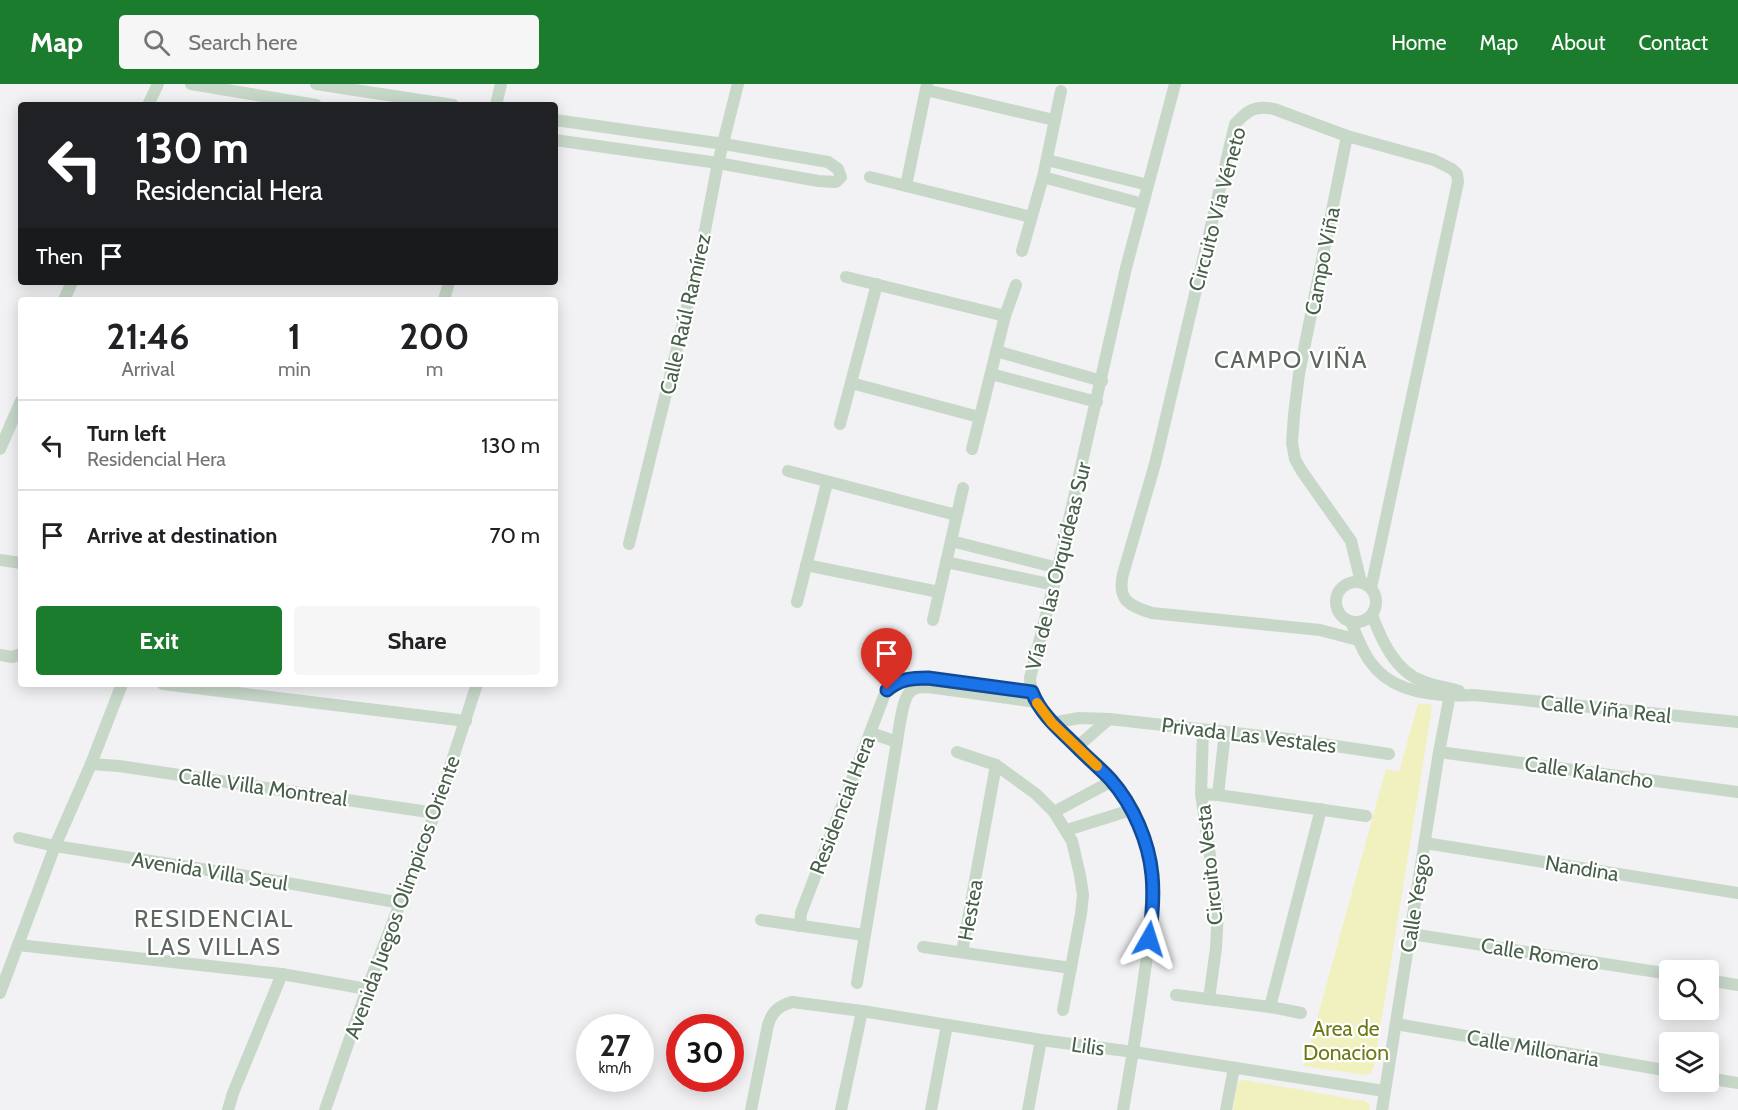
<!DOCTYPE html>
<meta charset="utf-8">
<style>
body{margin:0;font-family:Cabin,sans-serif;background:#f6f6f6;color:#202124;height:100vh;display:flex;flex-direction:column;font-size:22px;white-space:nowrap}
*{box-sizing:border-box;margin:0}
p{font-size:20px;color:#757577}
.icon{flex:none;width:33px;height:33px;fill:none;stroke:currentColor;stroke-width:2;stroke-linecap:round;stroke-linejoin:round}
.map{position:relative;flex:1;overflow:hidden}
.panel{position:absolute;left:18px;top:213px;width:540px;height:390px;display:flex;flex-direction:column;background:#fff;border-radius:6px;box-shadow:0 3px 15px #0003}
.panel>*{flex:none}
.hud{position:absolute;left:18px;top:18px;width:540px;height:183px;border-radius:6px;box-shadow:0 3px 15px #0003;background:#202124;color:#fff;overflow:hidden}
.buttons{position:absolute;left:1659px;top:876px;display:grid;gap:12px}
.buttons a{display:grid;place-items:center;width:60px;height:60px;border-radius:6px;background:#fff;box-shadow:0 3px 15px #0003;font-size:30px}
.speed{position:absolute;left:576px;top:930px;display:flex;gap:12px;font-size:30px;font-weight:700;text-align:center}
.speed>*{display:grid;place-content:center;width:78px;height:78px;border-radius:50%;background:#fff;box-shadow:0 3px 15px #0003;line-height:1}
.speed small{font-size:15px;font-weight:400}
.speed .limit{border:9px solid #d22;background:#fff;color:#111}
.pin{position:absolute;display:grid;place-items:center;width:51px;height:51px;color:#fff;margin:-62px -26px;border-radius:50% 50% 50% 0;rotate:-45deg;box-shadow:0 0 6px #0007}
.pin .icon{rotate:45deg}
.me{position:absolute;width:66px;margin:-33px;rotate:6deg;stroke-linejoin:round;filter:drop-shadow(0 0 4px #0008)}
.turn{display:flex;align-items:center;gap:21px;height:126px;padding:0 18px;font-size:27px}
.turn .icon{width:78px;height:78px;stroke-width:2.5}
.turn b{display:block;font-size:42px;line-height:51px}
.then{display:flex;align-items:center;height:57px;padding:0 18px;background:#0003;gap:12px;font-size:22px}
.eta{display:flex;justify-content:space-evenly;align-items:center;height:102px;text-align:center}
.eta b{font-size:36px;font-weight:800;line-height:42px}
.primary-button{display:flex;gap:12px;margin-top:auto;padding:12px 18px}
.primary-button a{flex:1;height:69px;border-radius:6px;background:#1b7c2e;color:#fff;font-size:24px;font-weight:800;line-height:69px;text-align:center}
.primary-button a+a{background:#f6f6f6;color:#202124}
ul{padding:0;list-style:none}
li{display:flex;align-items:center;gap:18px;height:90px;padding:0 18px;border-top:2px solid #e0e0e0}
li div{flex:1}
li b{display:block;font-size:22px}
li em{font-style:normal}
header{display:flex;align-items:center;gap:36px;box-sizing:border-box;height:84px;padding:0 30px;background:#1b7c2e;color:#fff}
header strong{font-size:28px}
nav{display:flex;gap:33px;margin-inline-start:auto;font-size:21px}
.search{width:420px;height:54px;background:#f6f6f6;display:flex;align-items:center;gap:15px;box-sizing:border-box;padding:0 21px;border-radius:6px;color:#757577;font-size:22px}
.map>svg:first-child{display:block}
</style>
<header>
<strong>Map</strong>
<div class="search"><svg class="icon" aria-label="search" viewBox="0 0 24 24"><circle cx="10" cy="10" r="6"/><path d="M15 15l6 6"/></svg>Search here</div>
<nav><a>Home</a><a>Map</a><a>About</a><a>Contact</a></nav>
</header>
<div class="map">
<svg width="1738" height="1026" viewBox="0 0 1738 1026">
<rect width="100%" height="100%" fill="#f2f1f3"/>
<g fill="#f1f1bf">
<path d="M1418,620H1430L1432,624L1374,982L1371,989L1365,991L1304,982L1386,685L1399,688Z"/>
<path d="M1244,996L1358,1016H1364L1369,1020L1370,1026H1233L1237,1001L1240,997Z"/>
</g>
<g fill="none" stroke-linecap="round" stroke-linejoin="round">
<g stroke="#c7d8c9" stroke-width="12">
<path d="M191,0L316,21"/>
<path d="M316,0L453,21"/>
<path d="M926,6L1054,36"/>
<path d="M148,21L158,0"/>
<path d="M496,21L501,0"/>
<path d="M555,36L724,60L828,78L838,85L841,93L836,98L818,97L718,79L555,56"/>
<path d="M1347,52L1299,290L1294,331L1292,359L1295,375L1301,386L1351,457L1361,498"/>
<path d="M1047,76L1148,101"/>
<path d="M870,93L1031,133"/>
<path d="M1043,93L1143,120"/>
<path d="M906,102L927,0"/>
<path d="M1022,167L1043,93L1061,7"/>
<path d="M846,193L1005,232"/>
<path d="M64,216L72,198"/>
<path d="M444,216L449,198"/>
<path d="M996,267L1102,297"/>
<path d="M991,290L1097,318"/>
<path d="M851,299L979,333"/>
<path d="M840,340L877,200"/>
<path d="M0,365L21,317"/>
<path d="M972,365L1005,232L1016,201"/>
<path d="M788,387L956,431"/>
<path d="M951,457L1058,484"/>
<path d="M629,460L702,162L718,79L738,0"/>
<path d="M0,476L21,479"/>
<path d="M946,478L1054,501"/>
<path d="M806,481L939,508"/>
<circle cx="1356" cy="518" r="20"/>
<path d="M797,518L827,399"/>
<path d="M1372,531C1381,555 1395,587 1422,597C1434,602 1447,603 1459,607"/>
<path d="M933,536L963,404"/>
<path d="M1351,538C1357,552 1362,568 1372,580C1394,610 1440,613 1474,611L1738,638"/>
<path d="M1358,556L1320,546L1152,529C1129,522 1117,516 1123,490L1155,380L1235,40C1248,26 1255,21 1274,25L1347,52L1434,76L1452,85L1457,90L1458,98L1371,504"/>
<path d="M0,571L12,573L21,570"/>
<path d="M163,600L466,637"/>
<path d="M1052,639L1079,634L1109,635L1289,655L1389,670"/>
<path d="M1203,646L1201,710L1218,827L1216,864L1209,915"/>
<path d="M871,649L897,658"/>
<path d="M1077,663L1109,635"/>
<path d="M957,668L996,681L1036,710L1054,728L1072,757L1080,791L1083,811L1081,830L1063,926"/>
<path d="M1439,668L1738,708"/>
<path d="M91,680L119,682L435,729"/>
<path d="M1201,710L1218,711L1366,732"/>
<path d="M1218,711L1225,648"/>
<path d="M1054,728L1112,697"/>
<path d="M1067,746L1131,726"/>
<path d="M19,754L55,762L253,793L401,819"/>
<path d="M1425,759L1738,809"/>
<path d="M761,836L864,851"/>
<path d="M800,842L801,829L884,612L887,606L894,600L903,596L916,594H928L1032,608"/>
<path d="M1411,850L1670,890"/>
<path d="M18,861L282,890L367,905"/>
<path d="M923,863L1071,884"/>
<path d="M962,868L996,681"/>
<path d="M1708,896L1738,901"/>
<path d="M857,899L897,658C899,646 902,617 909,609C914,603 921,603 928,603L1036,618"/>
<path d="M0,909L55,762L91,680L122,600"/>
<path d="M1176,911L1270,923L1301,929"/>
<path d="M1270,923L1321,725"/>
<path d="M1396,940L1670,987"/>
<path d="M1708,994L1738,999"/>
<path d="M228,1026L233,1009L282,890"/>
<path d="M325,1026L367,905L435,729L477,600"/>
<path d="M751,1026L768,941C772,928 778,922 792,918L862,927L1041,956L1134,968L1384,1007"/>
<path d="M841,1026L862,927"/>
<path d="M931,1026L947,941"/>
<path d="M1028,1026L1041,956"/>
<path d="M1123,1026C1131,980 1139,933 1145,886C1150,855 1156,822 1152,791C1148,763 1138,734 1122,710C1097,675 1032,637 1030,594L1058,484L1126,184L1175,0"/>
<path d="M1226,1026L1234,984"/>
<path d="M1382,1026L1439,668L1451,605"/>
</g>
</g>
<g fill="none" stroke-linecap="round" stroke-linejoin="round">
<defs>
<path id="route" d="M887,606C899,595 912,594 928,594L1032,608C1042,633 1063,648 1081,667C1091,677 1102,686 1111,696C1133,721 1149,758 1152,791C1154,812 1152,835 1149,855"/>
</defs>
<use href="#route" stroke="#114b97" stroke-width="15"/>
<use href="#route" stroke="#1a73e8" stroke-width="10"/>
<path stroke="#f59e0b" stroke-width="10" d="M1037,619L1052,639L1097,682"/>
</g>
<g text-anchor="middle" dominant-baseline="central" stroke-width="4.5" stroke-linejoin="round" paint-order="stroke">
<g font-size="21" fill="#485f4a" stroke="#fff">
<text transform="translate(1217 125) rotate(-75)">Circuito Vía Véneto</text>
<text transform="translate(1322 177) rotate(-79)">Campo Viña</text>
<text transform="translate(685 230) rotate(-77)">Calle Raúl Ramírez</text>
<text transform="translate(1058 482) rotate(-76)">Vía de las Orquídeas Sur</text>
<text transform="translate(1606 625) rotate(6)">Calle Viña Real</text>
<text transform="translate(1249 651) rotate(7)">Privada Las Vestales</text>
<text transform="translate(1589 688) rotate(8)">Calle Kalancho</text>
<text transform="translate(263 703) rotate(8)">Calle Villa Montreal</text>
<text transform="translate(842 721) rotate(-69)">Residencial Hera</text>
<text transform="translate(1209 781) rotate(-96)">Circuito Vesta</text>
<text transform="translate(1582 784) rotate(9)">Nandina</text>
<text transform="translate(210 787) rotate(9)">Avenida Villa Seul</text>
<text transform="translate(402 813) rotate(-70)">Avenida Juegos Olimpicos Oriente</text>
<text transform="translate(1415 819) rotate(-81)">Calle Yesgo</text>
<text transform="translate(970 826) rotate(-80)">Hestea</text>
<text transform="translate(1540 870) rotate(9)">Calle Romero</text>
<text transform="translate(1088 962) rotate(8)">Lilis</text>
<text transform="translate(1533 964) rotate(10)">Calle Millonaria</text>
</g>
<g font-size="21" fill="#6d7915" stroke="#fff">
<text x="1346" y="944">Area de<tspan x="1346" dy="24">Donacion</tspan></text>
</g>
<g font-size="24" letter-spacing="1.5" fill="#5d665f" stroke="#fff">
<text x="1291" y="275">CAMPO VIÑA</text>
<text x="214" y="834">RESIDENCIAL<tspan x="214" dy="28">LAS VILLAS</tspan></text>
</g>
</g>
</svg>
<div class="buttons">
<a><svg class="icon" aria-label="search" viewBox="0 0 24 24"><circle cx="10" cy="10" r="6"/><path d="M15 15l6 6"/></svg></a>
<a><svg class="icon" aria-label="layers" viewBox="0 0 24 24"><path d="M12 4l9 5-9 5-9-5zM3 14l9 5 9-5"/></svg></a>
</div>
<div class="speed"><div>27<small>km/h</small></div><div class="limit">30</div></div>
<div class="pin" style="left:887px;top:606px;background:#d93025"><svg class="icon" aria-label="arrive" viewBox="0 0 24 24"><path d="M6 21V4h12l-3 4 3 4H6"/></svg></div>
<svg class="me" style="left:1149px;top:855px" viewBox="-20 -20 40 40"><path d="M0-17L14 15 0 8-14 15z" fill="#1a73e8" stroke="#fff" stroke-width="4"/></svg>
<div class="hud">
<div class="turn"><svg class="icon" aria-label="left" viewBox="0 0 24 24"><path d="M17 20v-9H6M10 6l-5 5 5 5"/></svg><div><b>130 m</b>Residencial Hera</div></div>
<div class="then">Then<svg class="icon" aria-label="arrive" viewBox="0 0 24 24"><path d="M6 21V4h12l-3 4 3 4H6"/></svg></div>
</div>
<section class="panel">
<div class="eta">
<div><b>21:46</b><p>Arrival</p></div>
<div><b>1</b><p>min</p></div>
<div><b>200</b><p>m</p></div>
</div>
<ul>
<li><svg class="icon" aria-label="left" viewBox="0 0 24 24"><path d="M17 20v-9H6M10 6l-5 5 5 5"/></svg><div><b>Turn left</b><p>Residencial Hera</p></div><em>130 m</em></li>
<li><svg class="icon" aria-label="arrive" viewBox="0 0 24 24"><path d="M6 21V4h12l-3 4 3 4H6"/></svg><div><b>Arrive at destination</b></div><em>70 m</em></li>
</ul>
<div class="primary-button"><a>Exit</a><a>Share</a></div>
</section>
</div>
